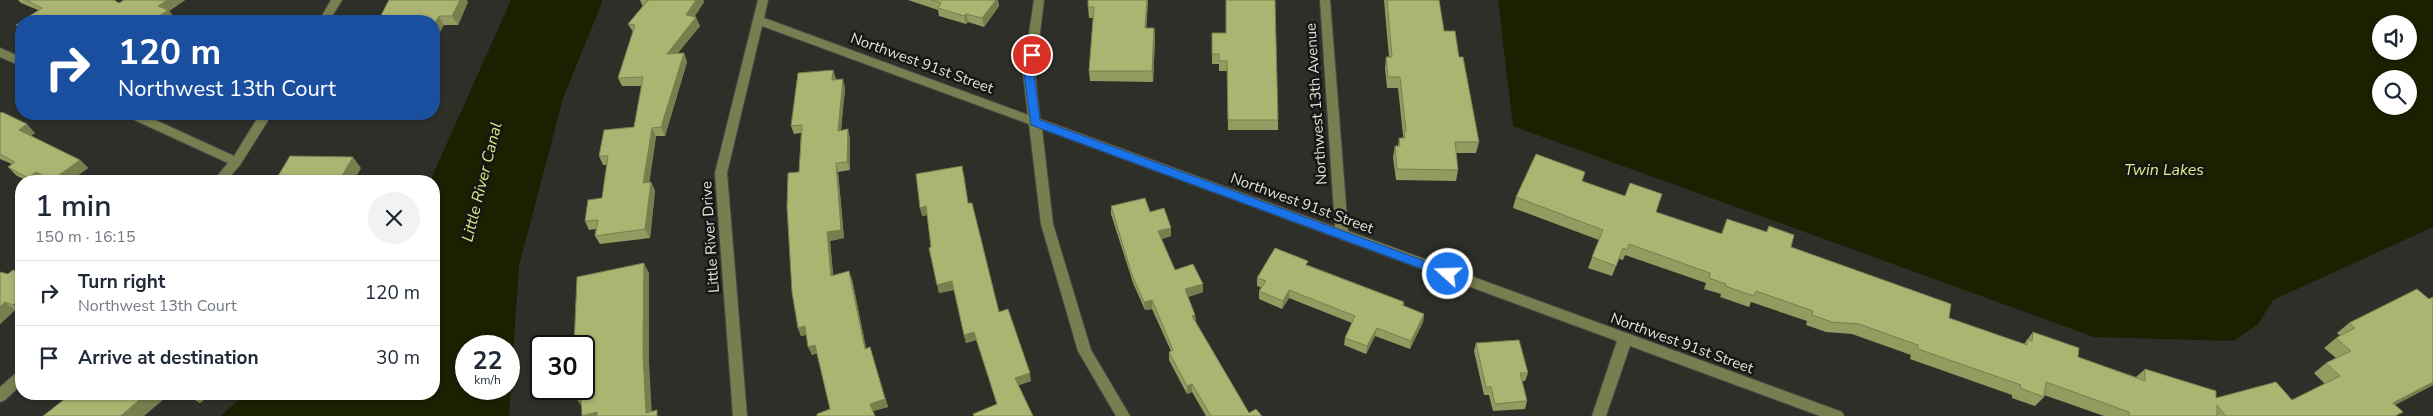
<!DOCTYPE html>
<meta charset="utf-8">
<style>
body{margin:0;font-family:"Nunito Sans",sans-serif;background:#f2f2f3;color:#1f2937;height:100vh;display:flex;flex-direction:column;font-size:19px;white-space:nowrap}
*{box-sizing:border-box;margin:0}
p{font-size:16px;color:#747a83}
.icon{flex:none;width:28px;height:28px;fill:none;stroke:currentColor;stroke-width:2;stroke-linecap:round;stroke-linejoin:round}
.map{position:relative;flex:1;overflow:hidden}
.details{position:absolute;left:15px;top:175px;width:425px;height:225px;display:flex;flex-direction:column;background:#fff;border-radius:20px;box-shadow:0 1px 4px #0004}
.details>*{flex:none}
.guide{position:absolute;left:15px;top:15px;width:425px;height:105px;border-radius:20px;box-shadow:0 1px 4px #0004;background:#1a4fa0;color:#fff;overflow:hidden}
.buttons{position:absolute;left:2372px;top:15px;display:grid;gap:10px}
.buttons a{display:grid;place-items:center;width:45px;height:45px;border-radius:50%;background:#fff;box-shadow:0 1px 4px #0004;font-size:25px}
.speed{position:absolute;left:455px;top:335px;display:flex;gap:10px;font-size:25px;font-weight:700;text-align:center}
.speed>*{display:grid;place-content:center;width:65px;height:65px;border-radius:50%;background:#fff;box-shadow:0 1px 4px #0004;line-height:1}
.speed small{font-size:12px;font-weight:400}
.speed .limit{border:2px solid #111;border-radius:8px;background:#fff;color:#111}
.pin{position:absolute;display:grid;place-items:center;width:42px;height:42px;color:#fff;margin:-21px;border:2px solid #fff;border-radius:50%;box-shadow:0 1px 5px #0007}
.me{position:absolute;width:55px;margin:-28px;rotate:290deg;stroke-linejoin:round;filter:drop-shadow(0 0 4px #0008)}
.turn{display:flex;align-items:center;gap:18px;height:105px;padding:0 20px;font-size:22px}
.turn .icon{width:65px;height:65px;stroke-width:2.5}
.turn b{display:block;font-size:35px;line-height:42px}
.round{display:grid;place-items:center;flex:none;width:52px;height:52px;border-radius:26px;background:#f2f2f3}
.overview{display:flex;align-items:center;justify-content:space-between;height:85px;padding:0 20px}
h1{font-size:30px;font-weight:600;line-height:38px}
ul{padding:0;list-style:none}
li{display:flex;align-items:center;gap:15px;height:65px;padding:0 20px;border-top:1px solid #e0e1e3}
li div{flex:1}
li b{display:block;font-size:19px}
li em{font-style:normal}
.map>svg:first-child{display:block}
</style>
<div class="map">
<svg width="2433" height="416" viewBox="0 0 2433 416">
<rect width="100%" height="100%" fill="#2e2f29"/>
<g fill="#1c1f00" fill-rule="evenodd">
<path d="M511,0H603L563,98L519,266L509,416H221L245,394H434V181H430ZM466,346H509V389H466Z"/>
<path d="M1498,0H2433V227L2273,300L2259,323L2234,341L2094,337L1513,126ZM2381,24H2409V51H2381ZM2381,79H2409V106H2381Z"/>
</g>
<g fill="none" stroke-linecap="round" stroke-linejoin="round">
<defs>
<g id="minor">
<path d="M331,0H342L329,21H319Z"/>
<path d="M758,0H768L764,18L1028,115L1023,73L1034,0H1044L1035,73L1040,119L1335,227L1320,0H1330L1348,231L1842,412L1844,416H1820L1630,346L1606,416H1592L1617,341L1042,129L1053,224L1091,350L1130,416H1116L1078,351L1041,224L1029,124L762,26L727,173L747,416H733L715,173Z"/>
<path d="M0,48L21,57V66L0,57Z"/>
<path d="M126,114H142L234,156L260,114H272L240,165L226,181H213L228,163L128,117Z"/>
<path d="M21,371V385L5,400L0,402V387L16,373Z"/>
</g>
</defs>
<use href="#minor" stroke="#4a4b46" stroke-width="2"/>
<use href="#minor" fill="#787e4f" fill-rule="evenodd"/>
</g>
<g fill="#939b60">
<path d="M18,0H114L119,3L124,0H185L169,11L175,18L38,10L21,3Z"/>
<path d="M640,0H703L704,2L694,17L700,26L677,54L684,53L687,62L665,136H656L649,183L651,182L655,191L650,238L600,244L595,236L596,229L589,230L585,221L602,198L607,165H603L599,156L634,127L642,86H622L618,78L633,32L628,24L643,7Z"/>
<path d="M908,0H998L999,6L984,27L968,22L966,24L939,16L938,10Z"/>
<path d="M1148,0L1146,28H1154L1155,39L1153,82L1090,81L1089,71L1093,18H1089L1088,7Z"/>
<path d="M1384,0H1439L1444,31L1459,57L1479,142L1476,153H1456L1458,170L1456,181L1396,180L1393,157L1395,146H1398L1399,138H1403V135L1398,88H1387L1385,68L1386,57H1389Z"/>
<path d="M468,2L458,25H444L378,21Z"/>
<path d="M1212,33L1278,120V130H1228L1227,71H1219V64H1212Z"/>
<path d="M833,70L836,80L845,88L841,130L850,138V170L838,172L844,238L830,241L833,275L852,279L866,349L870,347L888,407L873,411L830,409L817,353L812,355L806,335L801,336L798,328L799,172L801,133L794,134L791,126Z"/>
<path d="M0,113L35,133L31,136L80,160L88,168L70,181H48L45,180L43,181H28L17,176L8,167L12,164L0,159Z"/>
<path d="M1585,172L1582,182L1656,212L1721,234L1727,219L1766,232L1769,226L1791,247L1949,318L2024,344L2033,332L2078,357L2136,377L2145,369L2216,398L2292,400L2325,384L2314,373L2326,363L2336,358L2324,348L2336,338L2340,336L2337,333L2349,323L2429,299L2433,297V385L2395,405L2397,416H2104L2044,395V397L2035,406L2012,398V395L1910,359L1911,355L1852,334L1826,332L1806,325L1807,321L1751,302L1749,307L1720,297L1721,294L1704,289L1706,283L1625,255L1623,260L1619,259L1612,276L1588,268L1599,240L1513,208L1516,197Z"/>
<path d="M964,174L968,203L999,312L1031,381L1019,385L997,404L976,340L966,343L954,290L939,293L931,247L927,215L922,216Z"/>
<path d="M1111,206L1150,212L1171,228V236L1161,239L1175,270L1203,292L1188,297L1195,315L1196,322L1249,413L1262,416H1206L1192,392L1187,394L1169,360V352L1171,351L1152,309L1145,310L1133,283L1111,214Z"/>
<path d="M1308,265L1404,302V306L1424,314L1423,322L1410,349L1375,336L1366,354L1344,345L1345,338L1352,323L1289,298L1282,309L1259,299V291L1262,288L1257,286V278Z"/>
<path d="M21,272V312L15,310L0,324L8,274Z"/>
<path d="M1476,343L1528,373L1525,381H1522L1527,401L1525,409L1493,411L1489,395H1484L1474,351Z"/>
<path d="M185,394H211L200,403Z"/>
</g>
<g fill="#787e4e">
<path d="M167,0H185L169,11L175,18L170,21H152L158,6Z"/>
<path d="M460,0H467L468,2L458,25L452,16Z"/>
<path d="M696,0H703L704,2L690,24L686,15Z"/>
<path d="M996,0H998L999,6L984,27L982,18Z"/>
<path d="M1147,0H1148L1146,39L1145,28Z"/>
<path d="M966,14L968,22L966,24L964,16Z"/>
<path d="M439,16L444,25L434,43V25Z"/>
<path d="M696,17L700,26L670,62L667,54Z"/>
<path d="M1154,28L1155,39L1153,82L1152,71Z"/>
<path d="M684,53L687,62L665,136L661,127Z"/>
<path d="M833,70L836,79L835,88L832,80Z"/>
<path d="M843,79L845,88L840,139L838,131Z"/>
<path d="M27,124L35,133L28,138L19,130Z"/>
<path d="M652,128L656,136L648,192L643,183Z"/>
<path d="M848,129L850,138V170L847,162Z"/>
<path d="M353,157L361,168L354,181H339Z"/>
<path d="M80,160L88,168L70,181H53L52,180Z"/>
<path d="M836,163L838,172L844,238L830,241L834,284L831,276L827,232Z"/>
<path d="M36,172L45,180L43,181H32L28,178Z"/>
<path d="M651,182L655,191L650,238L645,229Z"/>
<path d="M926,206L928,215L922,216L920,208Z"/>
<path d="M1171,228V236L1159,240L1158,231Z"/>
<path d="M644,263L649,273V361L652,416L646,413L643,352Z"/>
<path d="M849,271L852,279L868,357L865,349Z"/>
<path d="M952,281L954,290L939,293L937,285Z"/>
<path d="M1203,284V292L1185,298V289Z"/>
<path d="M1289,290V298L1282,309L1283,301Z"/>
<path d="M21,298V312L13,305Z"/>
<path d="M1152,300V309L1145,310L1144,302Z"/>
<path d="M5,302L15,310L0,324V307Z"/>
<path d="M1424,314L1423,322L1410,349L1411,341Z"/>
<path d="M1195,315L1196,322L1192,316Z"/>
<path d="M805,326L809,334L801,336L798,328Z"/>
<path d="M1377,328L1375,336L1366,354L1367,346Z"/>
<path d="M974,332L976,340L966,343L964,335Z"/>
<path d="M815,345L818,353L812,355L808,347Z"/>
<path d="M870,347L888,407L873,411L870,404Z"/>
<path d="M1030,373L1031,381L1017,385L1015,378Z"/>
<path d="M2433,382V385L2380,413L2393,403Z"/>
<path d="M1192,384V392L1187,394V386Z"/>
<path d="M146,394H170L144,416H121Z"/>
<path d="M191,394H211L200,403Z"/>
<path d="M581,396L582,407L576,398Z"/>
<path d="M597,412L600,416H582Z"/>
</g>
<g fill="#abb470" stroke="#787e4e">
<path d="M26,0H114L119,3L124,0H167L158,6L168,10L152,21H22L42,8Z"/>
<path d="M389,0H460L452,16H439L434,25V21H378Z"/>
<path d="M646,0H696L686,15L696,17L667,54L684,53L661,127L652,128L643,183L651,182L645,229L595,236L598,220L585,221L588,200L602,198L608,156H599L604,130L634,127L643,77L618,78L635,25L628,24L648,0Z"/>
<path d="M931,0H996L982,18L966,14L964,16L938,8L941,3Z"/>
<path d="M1088,0H1147L1145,28H1154L1152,71H1089L1094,7H1088Z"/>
<path d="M1226,0H1275L1278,120H1228L1227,61H1219V54H1212V33H1226Z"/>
<path d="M1387,0H1439L1444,31H1455L1459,57H1463L1479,142H1455L1458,170L1397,169L1395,146H1400L1399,138H1405L1404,131H1406L1400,77H1388L1386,57H1392Z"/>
<path d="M21,22V27L16,25Z"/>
<path d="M833,70L832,80L843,79L838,131L848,129L847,162L836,163L841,230L827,232L831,276L849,271L865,349L870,347L885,399L870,404L875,416H817V414L830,409L815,345L808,347L805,326L798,328L792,292L787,207L788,173L799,172L802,125L791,126L798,73Z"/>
<path d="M2,112L27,124L19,130L80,160L52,180L36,172L28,178L8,167L15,162L0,154V113Z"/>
<path d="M1536,154L1585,172L1582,181L1625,196L1630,183L1662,194L1656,212L1722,234L1727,219L1767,232L1769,226L1794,235L1791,247L1951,304L1949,318L2027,345V339L2032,341L2033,332L2079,348L2078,357L2145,381V369L2216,391V398L2276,382L2292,400L2340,376L2326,363L2351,351L2336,338L2355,328L2349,323L2417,289L2429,299L2433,297V382L2393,403L2403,412L2395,416H2226L2217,405V416H2129V412L2046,382L2044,397L2020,388L2021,385L1918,349V345L1859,324L1832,322L1812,315L1813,311L1756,291L1754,296L1725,286L1726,284L1709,278L1710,273L1629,244L1627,250L1623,248L1616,266L1592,257L1603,230L1516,197Z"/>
<path d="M290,156L353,157L339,181H275Z"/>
<path d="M962,166L968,203H972L999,312L1008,309L1030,373L1015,378L1033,416H974L973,414L997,404L974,332L964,335L952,281L937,285L929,248L931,247L926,206L920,208L916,174Z"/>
<path d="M78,180L90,181H77Z"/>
<path d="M1145,198L1150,212L1164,208L1171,228L1158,231L1175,270L1193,264L1203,284L1185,289L1195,315L1192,316L1249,413L1256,409L1262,416H1211L1192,384L1187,386L1169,352L1173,350L1152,300L1144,302L1132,275L1111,206Z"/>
<path d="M1275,248L1308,261L1306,265L1404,302L1402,305L1424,314L1411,341L1377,328L1367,346L1345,338L1355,316L1289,290L1283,301L1259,291L1266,281L1257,278Z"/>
<path d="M644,263L643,352L646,413L657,410V416H597V412L582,416L581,396L576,398L575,389H584V346H574L577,277Z"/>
<path d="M13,270L21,272V298L13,305L5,302L0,307V272L8,274Z"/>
<path d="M1519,340L1528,373H1520L1527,401L1495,404L1491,387H1486L1476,343Z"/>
<path d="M71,394H146L121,416H43Z"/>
</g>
<path fill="#1a73e8" stroke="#114b97" d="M1032,51L1037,55L1034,74L1040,120L1452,271L1454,274L1452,277H1444L1031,125L1024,74L1026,55Z"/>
<g text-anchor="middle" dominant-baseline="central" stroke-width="5" stroke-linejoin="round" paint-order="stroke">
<g font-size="15" fill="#e0e1dc" stroke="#161714">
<text transform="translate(922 63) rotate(20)">Northwest 91st Street</text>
<text transform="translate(1316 104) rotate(-94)">Northwest 13th Avenue</text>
<text transform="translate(1302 203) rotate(20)">Northwest 91st Street</text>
<text transform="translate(710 237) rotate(-94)">Little River Drive</text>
<text transform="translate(1682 343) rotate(20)">Northwest 91st Street</text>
</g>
<g font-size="16" font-style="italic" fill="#dfeb8b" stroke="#161714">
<text x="2164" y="170">Twin Lakes</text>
<text transform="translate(482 182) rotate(-76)">Little River Canal</text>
</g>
</g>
</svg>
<div class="buttons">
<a><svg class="icon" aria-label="sound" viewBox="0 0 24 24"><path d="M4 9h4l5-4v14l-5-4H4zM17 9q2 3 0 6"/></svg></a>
<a><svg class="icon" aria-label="search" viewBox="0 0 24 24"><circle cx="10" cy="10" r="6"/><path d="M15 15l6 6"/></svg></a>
</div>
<div class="speed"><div>22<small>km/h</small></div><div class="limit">30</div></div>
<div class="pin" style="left:1032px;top:55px;background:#d93025"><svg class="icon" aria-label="arrive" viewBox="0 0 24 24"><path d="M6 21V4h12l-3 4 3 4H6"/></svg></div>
<svg class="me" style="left:1448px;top:274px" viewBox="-20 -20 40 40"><circle r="17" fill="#1a73e8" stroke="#fff" stroke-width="3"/><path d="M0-11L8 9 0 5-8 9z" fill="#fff"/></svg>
<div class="guide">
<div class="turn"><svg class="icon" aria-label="right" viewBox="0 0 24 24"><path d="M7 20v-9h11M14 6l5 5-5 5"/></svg><div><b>120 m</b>Northwest 13th Court</div></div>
</div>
<section class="details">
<div class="overview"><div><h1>1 min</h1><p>150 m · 16:15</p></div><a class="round"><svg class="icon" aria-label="close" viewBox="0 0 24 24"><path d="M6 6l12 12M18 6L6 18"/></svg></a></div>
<ul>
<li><svg class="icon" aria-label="right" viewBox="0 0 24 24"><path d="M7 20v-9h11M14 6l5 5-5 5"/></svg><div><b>Turn right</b><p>Northwest 13th Court</p></div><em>120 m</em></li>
<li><svg class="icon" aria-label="arrive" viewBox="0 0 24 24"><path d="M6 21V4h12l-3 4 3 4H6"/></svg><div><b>Arrive at destination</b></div><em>30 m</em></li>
</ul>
</section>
</div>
